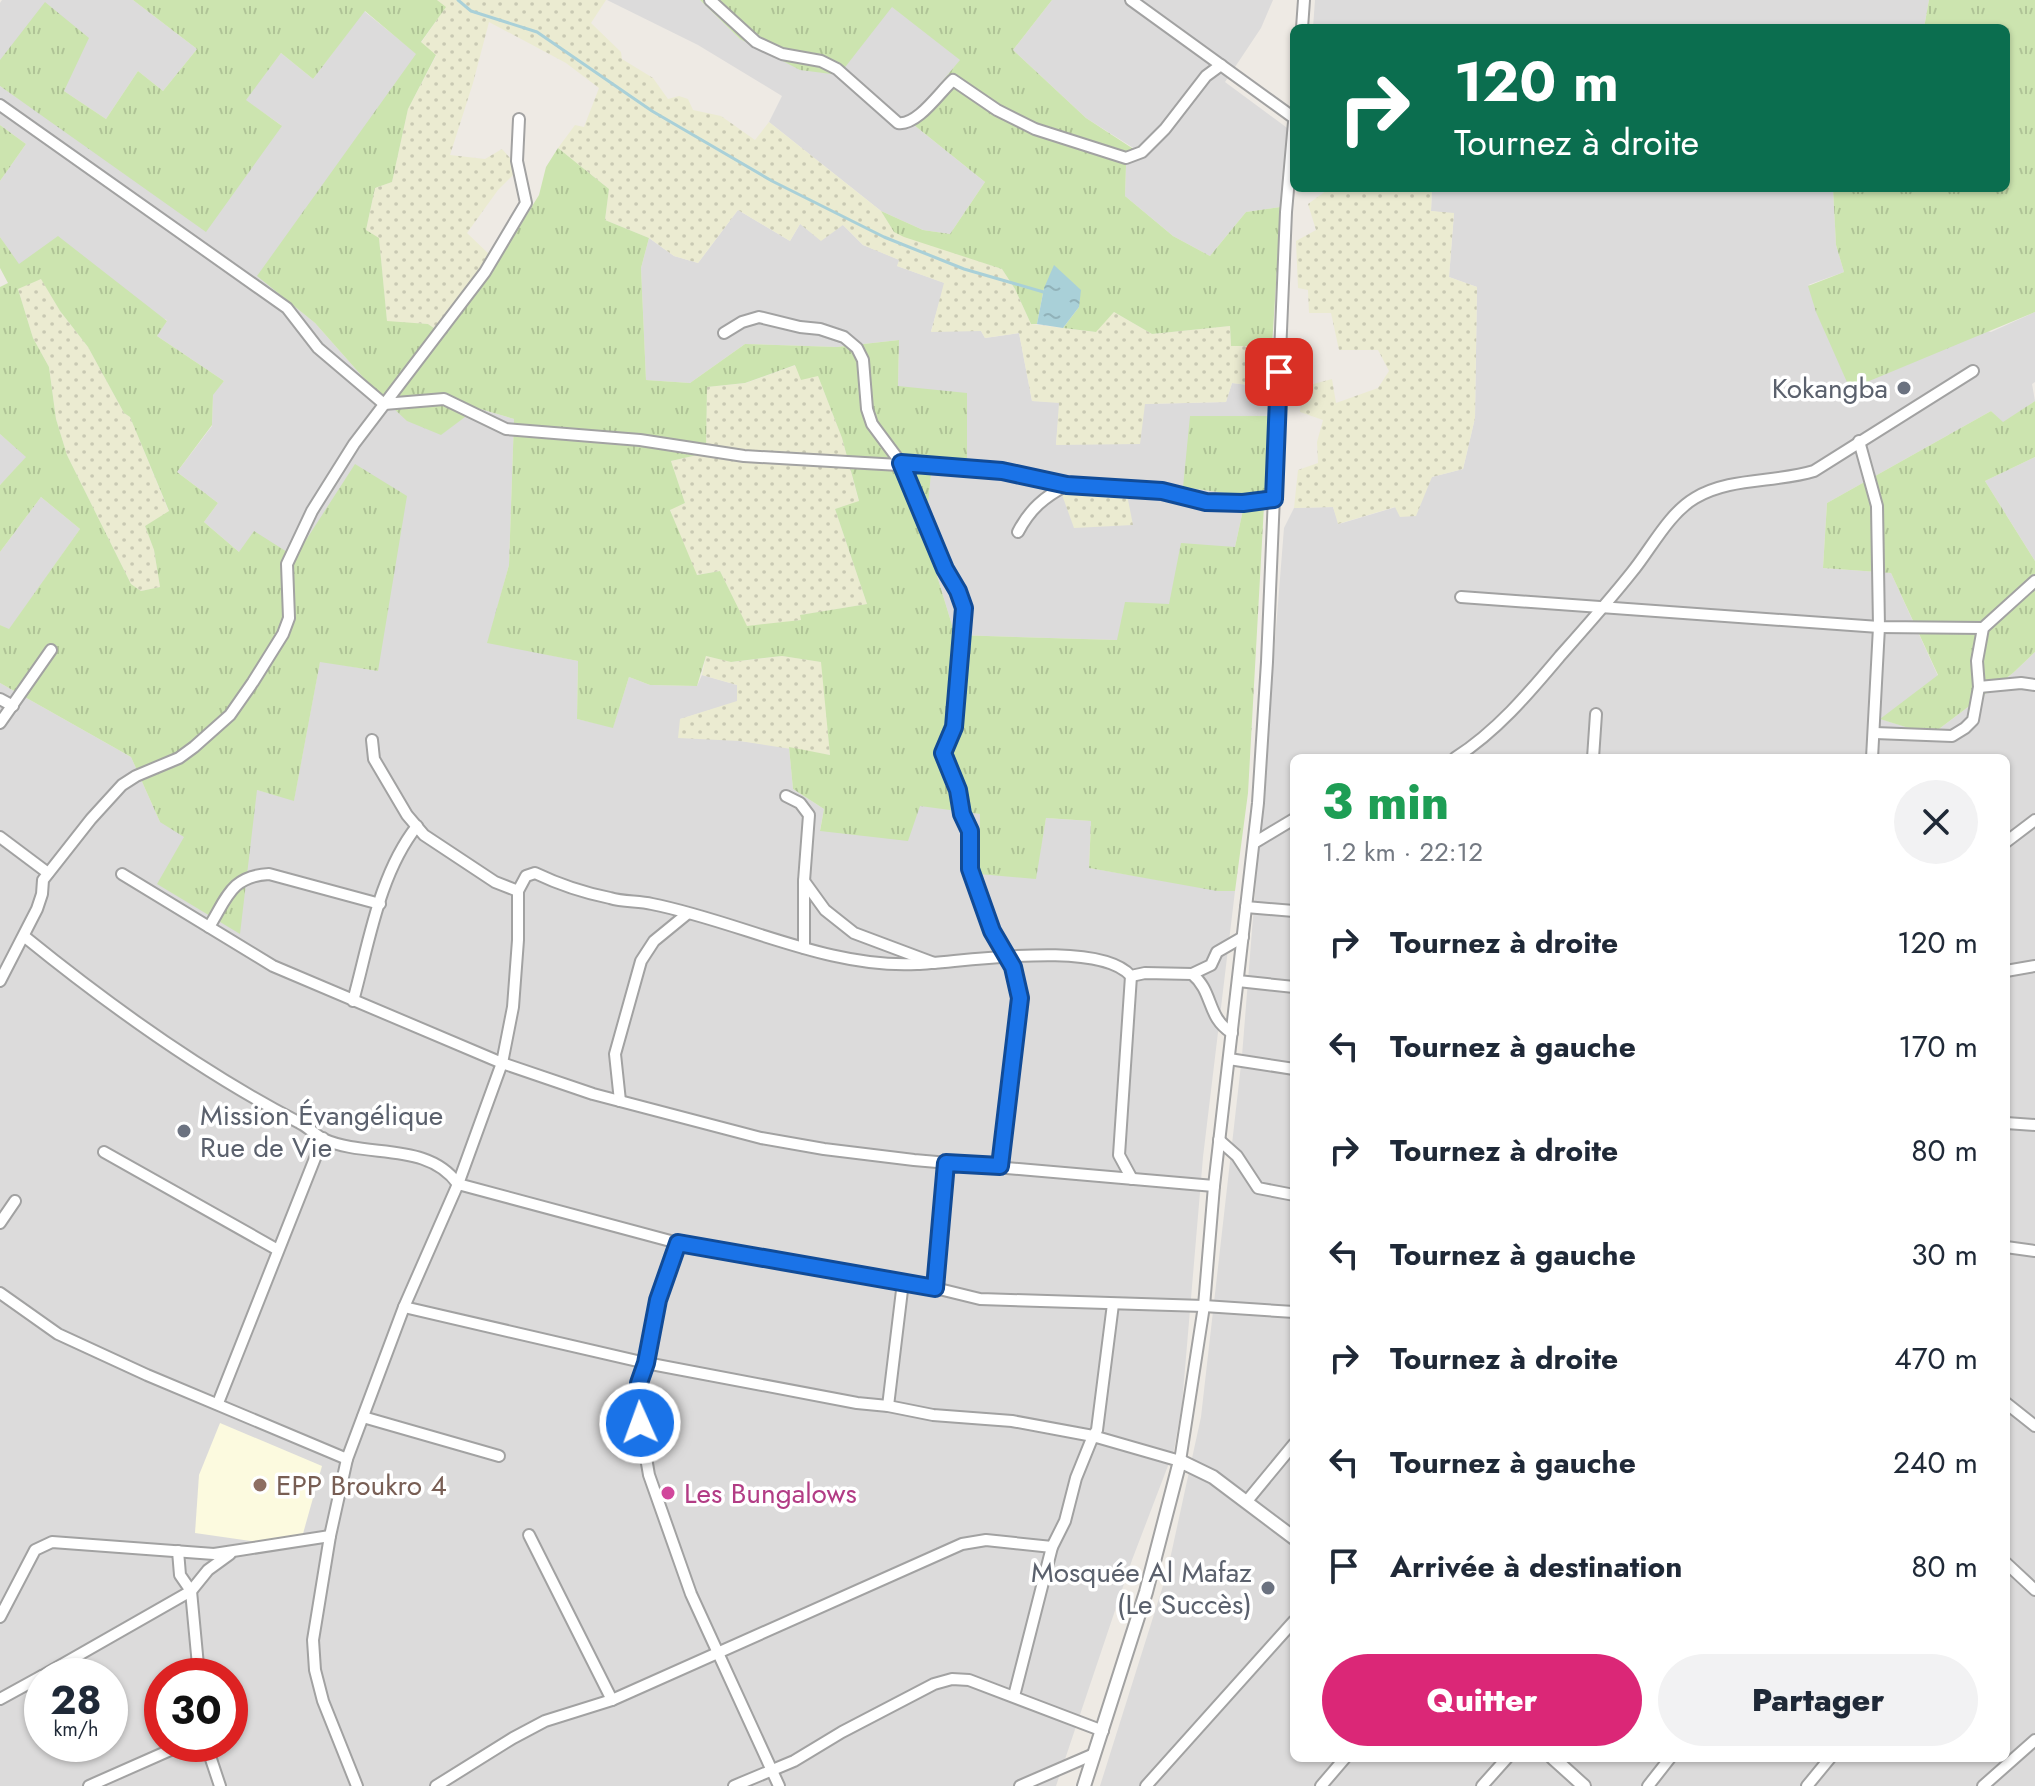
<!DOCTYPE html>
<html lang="fr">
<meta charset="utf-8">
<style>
body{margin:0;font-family:Jost,sans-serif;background:#f2f2f3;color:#1f2937;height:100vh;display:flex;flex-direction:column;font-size:30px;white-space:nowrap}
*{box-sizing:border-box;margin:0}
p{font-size:26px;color:#747a83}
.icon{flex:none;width:44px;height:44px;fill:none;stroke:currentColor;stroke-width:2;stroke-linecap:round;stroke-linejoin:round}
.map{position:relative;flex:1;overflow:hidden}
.details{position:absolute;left:1290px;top:754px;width:720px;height:1008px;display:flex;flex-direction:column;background:#fff;border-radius:12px;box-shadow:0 2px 6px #0004}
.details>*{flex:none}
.guide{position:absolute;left:1290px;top:24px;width:720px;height:168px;border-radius:12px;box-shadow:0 2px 6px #0004;background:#0b6e4f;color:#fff;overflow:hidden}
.speed{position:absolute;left:24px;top:1658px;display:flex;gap:16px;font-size:40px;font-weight:700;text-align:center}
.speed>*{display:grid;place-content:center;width:104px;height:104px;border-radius:50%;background:#fff;box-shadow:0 2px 6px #0004;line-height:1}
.speed small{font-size:20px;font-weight:400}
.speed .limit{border:12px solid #d22;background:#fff;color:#111}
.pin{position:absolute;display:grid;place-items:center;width:68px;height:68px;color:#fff;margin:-34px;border-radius:16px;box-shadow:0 4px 12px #0006}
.me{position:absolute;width:88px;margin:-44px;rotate:358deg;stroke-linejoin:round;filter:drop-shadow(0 0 6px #0008)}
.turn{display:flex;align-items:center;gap:28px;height:168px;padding:0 32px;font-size:36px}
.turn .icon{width:104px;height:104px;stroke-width:2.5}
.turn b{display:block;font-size:56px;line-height:68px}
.round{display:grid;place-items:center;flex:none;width:84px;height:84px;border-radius:42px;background:#f2f2f3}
.head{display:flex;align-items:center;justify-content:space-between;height:136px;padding:0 32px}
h1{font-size:48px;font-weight:800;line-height:60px;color:#1e9e55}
.cta{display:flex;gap:16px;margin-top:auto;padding:16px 32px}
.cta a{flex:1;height:92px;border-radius:48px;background:#db2777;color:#fff;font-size:32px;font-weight:800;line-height:92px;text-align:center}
.cta a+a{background:#f2f2f3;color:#1f2937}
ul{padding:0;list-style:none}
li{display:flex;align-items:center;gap:24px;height:104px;padding:0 32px}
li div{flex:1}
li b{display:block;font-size:30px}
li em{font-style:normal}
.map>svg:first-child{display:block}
</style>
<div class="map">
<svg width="2035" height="1786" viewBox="0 0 2035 1786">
<defs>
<pattern id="farmland-dots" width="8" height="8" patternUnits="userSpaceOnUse" patternTransform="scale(2)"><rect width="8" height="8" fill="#ebebd1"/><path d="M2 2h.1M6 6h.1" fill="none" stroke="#c9c9b3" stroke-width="1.8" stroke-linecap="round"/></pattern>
<pattern id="grass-tufts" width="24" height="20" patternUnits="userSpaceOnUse" patternTransform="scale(2)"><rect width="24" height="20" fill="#cce4af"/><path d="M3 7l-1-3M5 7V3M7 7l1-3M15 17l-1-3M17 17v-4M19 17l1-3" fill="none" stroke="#afc396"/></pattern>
<pattern id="water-ripples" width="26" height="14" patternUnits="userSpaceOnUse" patternTransform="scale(2)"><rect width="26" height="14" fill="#a9d0d8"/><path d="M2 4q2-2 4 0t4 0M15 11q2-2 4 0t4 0" fill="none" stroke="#91b2b9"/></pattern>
</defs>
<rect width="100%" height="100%" fill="#eeeae4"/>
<g fill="#dcdbdb" fill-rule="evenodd">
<path d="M2,0H133L197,49L163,91L138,71L106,119L64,91L0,60V3Z"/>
<path d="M607,0H700L740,39L892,6L961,60L909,121L985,182L950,234L923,230L881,211L769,122L782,96L698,45Z"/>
<path d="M1052,0H1273L1261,28L1225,82L1290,130L1281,207L1246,212L1210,256L1173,236L1125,196L1126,165L1135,149L1086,118L1013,50Z"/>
<path d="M1315,0H1929L1924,28H1313Z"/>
<path d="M364,11L417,54L258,276L315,323L376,392L477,408L514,419L509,565L488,642L578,661L577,719L613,727L629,677L650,685L697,686L702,675L737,685V702L680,719L740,741L789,747L793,789L824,809L820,830L920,805L981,814L1035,879L1046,818L1091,821L1089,868L1217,890L1235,891L1203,1157L1182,1404L1174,1450L1132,1560L1056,1786H0V683L131,757L160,822L257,790L294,800L320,661L377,671L295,558L239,552L204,522L218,503L177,472L212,426L213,394L224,381L157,336L167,320L18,265L0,237V181L26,144L0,125V86L46,117L281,125L245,100L281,53L313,79ZM42,1676H110V1744H42ZM162,1676H230V1744H162Z"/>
<path d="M1432,188H1833L1836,245L1844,272L1808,285L1991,332L2035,312V382L2032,384L2035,401L2003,423L1991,411L1827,503L1823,568L1891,573L1938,676L1881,719L1931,735L2013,673L2035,652V1786H1100L1167,1573L1201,1417L1242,1056L1284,528L1294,508L1333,507L1339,524L1396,507L1432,477L1463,469L1475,418L1477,287L1449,277L1454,214L1431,211ZM1294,758H2006V1758H1294Z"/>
<path d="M738,210L790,241L800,224H842L863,245L900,260L897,266L945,283L931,331H981L985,338L1019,333L1032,401L1060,402L1056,444L1145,404L1226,402L1232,383L1257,386L1270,369L1269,416H1191L1246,496L1235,547L1169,604L1117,640L955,635L925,536L931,473L967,476L898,386L899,340L837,347L745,344L690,383L646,380L641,268L649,238L674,256L698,263Z"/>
<path d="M0,434L27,457L0,485Z"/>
<path d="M2035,457V561L1985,481Z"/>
<path d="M41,497L80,529L9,630L0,625V552Z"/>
</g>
<path fill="#fcfadf" d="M220,1423L322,1466L299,1548L195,1533L199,1475Z"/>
<g fill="url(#farmland-dots)">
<path d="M437,0H606L591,23L621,52L622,59L653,78L668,99L679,96L688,99L693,110L721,116L755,140L769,122L881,211L894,232L1002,269L1015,289L1031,324L1095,332L1114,312L1152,334L1230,326L1231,346H1272L1270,369L1257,386L1232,383L1226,402L1145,404L1140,444L1056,445L1059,403L1032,401L1019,333L985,338L981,331L931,332L944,283L897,266L899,260L863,245L843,225L821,241L800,224L790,241L738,210L698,263L674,256L649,238L605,220L609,189L558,148L575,125L584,127L599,88L566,63L489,22L473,83L450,155L485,159L502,149L511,159L516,172L498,190L467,233L492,257L438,331L428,324L387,322L379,239L366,230L375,188L392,182L408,109L436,56L421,43L445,8Z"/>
<path d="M1330,188H1432L1431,211L1454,213L1449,277L1477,287L1475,418L1463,469L1432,477L1416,516L1400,517L1395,507L1338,524L1333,507L1294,508L1298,470L1318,463L1317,442L1323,420L1300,412L1302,387L1332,379L1336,403L1378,388L1389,371L1378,350H1339L1331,313H1309L1308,290L1298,288L1296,241L1316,230L1308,204Z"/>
<path d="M41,278L60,311L88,347L124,413L130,417L169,512L145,526L154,550L160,587L141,591L131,584L67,455L56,419L49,367L33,338L18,289Z"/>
<path d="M796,365L818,376L842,438L859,502L835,509L867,604L801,615L802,620L747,627L720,571L696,575L688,558L670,509L685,503L671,461L706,453L707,387L746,383Z"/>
<path d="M1076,491L1127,495L1133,525L1074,528L1061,492Z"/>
<path d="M706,656L732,662L782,656L822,662L830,755L740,741L678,738L680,719L737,701V685L702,675Z"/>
</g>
<g fill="url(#grass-tufts)" fill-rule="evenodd">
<path d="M133,0H437L446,7L421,42L436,55L408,109L392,182L375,188L366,230L379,238L387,321L428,324L438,331L492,257L498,261L539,195L546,167L558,148L609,189L605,220L649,238L641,268L646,380L690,383L745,344L837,347L899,340L898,386L967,393V477L931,474L925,536L955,635L1117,640L1125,602L1169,604L1181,543L1235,547L1246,496L1183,487L1190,416H1269L1248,793L1235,891H1217L1089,868L1091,821L1046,818L1036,879L979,874L980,814L920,806L908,841L820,831L824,809L793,789L789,747L830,755L821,662L782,656L731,662L706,656L697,686L650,685L629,677L613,728L577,719L578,661L487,643L509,565L514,419L477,408L441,435L407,421L376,392L315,323L257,276L416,54L365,11L313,79L281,53L246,100L282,126L206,232L0,86V60L45,2L89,38L64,91L106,119L138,71L163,91L197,49ZM795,365L801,380L818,376L842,438L859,501L835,509L867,604L800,615L801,620L747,626L720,571L697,575L670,510L685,503L671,461L706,453L707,387L745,383Z"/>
<path d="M700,0H1052L1013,50L1086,118L1135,150L1126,165L1125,196L1173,236L1210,256L1246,212L1281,207L1272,346H1231L1230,326L1152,334L1114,312L1096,332L1063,328L1079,307L1044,288L1037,324H1031L1015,289L1002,269L904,237L894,232L881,211L923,230L950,234L985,182L909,121L960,60L892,7L839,75L800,70L740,39Z"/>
<path d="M1929,0H2035V312L1850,389L1816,312L1808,286L1844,272L1836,245L1833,188H2006V28H1924Z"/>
<path d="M0,125L26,144L0,181Z"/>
<path d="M58,236L167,321L157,336L224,381L213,395L212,425L177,472L218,503L204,522L239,552L254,531L295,557L355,464L407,496L378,671L320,662L294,801L257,790L240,934L157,884L184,837L160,822L131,757L0,683V625L9,629L80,529L41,497L0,552V485L26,457L0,434V287L8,283L0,268V237L19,264ZM41,279L60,311L88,347L124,413L130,417L169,511L145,526L154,550L160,587L141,591L131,584L67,455L56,419L49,367L33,338L18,289Z"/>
<path d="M2035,401V457L1985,481L2035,561V652L2013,673L1931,735L1880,719L1938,675L1891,573L1823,568L1827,503L1991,411L2003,422Z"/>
</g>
<path fill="url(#water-ripples)" d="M1054,265L1081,290L1079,307L1063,328L1037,324L1044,288Z"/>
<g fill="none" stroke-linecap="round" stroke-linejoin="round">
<path stroke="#a9d0d8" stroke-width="3" d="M458,0L471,11L537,32L652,111L772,181L884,237L964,269L1047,293"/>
<defs>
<g id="minor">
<path d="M710,0L756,42L782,54L821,61L837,69L898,123C917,126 939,93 953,80L997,110L1035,129L1126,158L1142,152L1165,129L1206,76L1221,65"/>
<path d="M1131,0L1294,118"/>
<path d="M1302,28L1304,0"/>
<path d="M0,105L287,308L318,348L384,404L444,399L506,429L640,440L744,456L1002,471L1067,485L1162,491L1206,502L1243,503L1274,499"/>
<path d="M724,333L742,322L759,317L800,327L820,329L844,337L857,348L863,360L867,409L872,424L901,463L945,569L958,591L964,608L954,727L943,753L952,773L962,814L970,831V869L992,931L1013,967L1020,998L1000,1166"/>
<path d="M1859,441L1877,506L1879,627L1872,758"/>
<path d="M1018,532C1030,509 1044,497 1067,485"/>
<path d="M1461,597L1879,627L1983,628"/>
<path d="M1979,687L2021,683L2035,685"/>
<path d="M0,699L13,706"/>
<path d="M0,723L51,650"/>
<path d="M1875,733L1952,736L1965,728L1973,720L1979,687L1977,661L1983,628L2035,581"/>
<path d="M372,740L374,759L407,815L424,835L495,882L518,891"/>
<path d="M1455,758C1497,731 1528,694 1560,656C1584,629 1609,601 1632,572C1651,549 1668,514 1695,498C1730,477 1775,483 1814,471L1973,371"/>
<path d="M1593,758L1596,714"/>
<path d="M786,796L800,803L809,815L804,881V948"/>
<path d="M0,837L48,873"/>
<path d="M2006,842L2035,820"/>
<path d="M1254,843L1294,819"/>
<path d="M122,874L273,966L502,1063L593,1094L761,1138L824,1149L914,1160L1214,1186"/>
<path d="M804,881L825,910L854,933L934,963"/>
<path d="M1246,907L1294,911"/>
<path d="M209,927C227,898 231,876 269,874L380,904"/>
<path d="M25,937C110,1006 200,1071 298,1122C307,1126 314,1134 323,1139C368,1159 427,1141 458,1184L678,1243L935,1288L980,1299L1204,1306L1294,1312"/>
<path d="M2006,971L2035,966"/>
<path d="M1192,974L1211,965L1217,952L1243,937"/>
<path d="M1131,976L1119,1155L1132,1179"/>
<path d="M0,981L37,909L42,894L43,880L91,819L122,785L136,776L179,758L194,747L230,715L253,682L283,634L289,618L287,564L312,511L354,444L485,272L526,203L517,161L519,119"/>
<path d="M1238,981L1294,987"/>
<path d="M353,1001C369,943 379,874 417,826"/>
<path d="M1229,1059L1294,1069"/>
<path d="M620,1101L615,1054L641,961L654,941L687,914"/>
<path d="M2006,1123L2035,1125"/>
<path d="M1219,1140L1237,1156L1258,1188L1294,1195"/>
<path d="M104,1152L278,1250"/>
<path d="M0,1223L15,1201"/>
<path d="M678,1243L658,1300L646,1363L639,1383L640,1423L649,1475L691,1594L779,1786"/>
<path d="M2006,1247L2035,1251"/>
<path d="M935,1288L946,1163"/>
<path d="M0,1293L58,1334L147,1375L347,1459"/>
<path d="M404,1307L646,1363L857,1403L888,1406L933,1415L1012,1421L1093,1436L1097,1430L1113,1304"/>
<path d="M218,1403L323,1138"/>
<path d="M2006,1403L2035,1426"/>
<path d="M888,1406L903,1282"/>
<path d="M363,1417L499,1456"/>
<path d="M1247,1501L1294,1444"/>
<path d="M529,1535L612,1700"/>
<path d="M178,1551L180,1575L191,1591L199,1676"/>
<path d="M2006,1563L2035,1590"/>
<path d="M0,1617L35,1550L52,1542L214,1554L330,1536"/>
<path d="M42,1676L191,1591L208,1570L230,1554"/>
<path d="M1014,1696L1052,1547L1065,1521L1076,1478L1093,1436L1180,1461L1204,1306L1214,1186L1258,803L1267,662L1286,212L1294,122"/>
<path d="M0,1699L42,1676"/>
<path d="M206,1744L220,1786"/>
<path d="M89,1786L184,1744"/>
<path d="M357,1786L323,1701L315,1670L313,1640L330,1536L347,1459L404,1307L458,1184L502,1063L513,1007L518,940V891L526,876L535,873C558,884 585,893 610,898C623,902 638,901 652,904C739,921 828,969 917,964C964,962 1099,939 1131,976L1145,973L1192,974C1214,992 1206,1017 1232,1033"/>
<path d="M436,1786L513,1738L545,1721L612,1700L962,1544L986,1540L1052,1547"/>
<path d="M734,1786L794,1761L842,1732L934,1684L952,1679L969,1680L1103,1731"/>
<path d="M1020,1786L1094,1754"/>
<path d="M1146,1786L1294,1621"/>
<path d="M1321,1786L1345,1758"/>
<path d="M1482,1786L1507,1758"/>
<path d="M1648,1786L1670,1758"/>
<path d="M1807,1786L1830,1758"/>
<path d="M1983,1786L2035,1740"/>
</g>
<g id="tertiary">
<path d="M1553,1758L1584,1786"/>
<path d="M1084,1786L1146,1592L1180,1461L1213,1477L1294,1538"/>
</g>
</defs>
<use href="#minor" stroke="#a2a2a2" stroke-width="14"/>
<use href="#tertiary" stroke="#a2a2a2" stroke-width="16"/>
<use href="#minor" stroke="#fff" stroke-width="10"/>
<use href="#tertiary" stroke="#fff" stroke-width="12"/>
</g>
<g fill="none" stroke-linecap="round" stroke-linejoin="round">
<defs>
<path id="route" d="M640,1423L639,1383L646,1363L658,1300L678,1243L935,1288L946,1163L1000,1166L1020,998L1013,967L992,931L970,869V831L962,814L958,790L943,753L954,727L964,608L958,591L945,569L901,463L1002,471L1067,485L1162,491L1206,502L1243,503L1274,499L1279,372"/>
</defs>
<use href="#route" stroke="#114b97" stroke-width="20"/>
<use href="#route" stroke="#1a73e8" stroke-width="14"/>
</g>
<g fill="#6b7280" stroke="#fff" stroke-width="3">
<circle cx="1904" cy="388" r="8"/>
<circle cx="184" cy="1131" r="8"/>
<circle cx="1268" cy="1588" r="8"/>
</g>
<circle fill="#8d6e63" stroke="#fff" stroke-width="3" cx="260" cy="1485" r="8"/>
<circle fill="#d1479c" stroke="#fff" stroke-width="3" cx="668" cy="1493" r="8"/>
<g text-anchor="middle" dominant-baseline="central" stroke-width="7" stroke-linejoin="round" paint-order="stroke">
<g font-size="28" fill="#5b616d" stroke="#fff" text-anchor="end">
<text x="1888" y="388">Kokangba</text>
<text x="200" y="1115" text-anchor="start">Mission Évangélique<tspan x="200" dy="32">Rue de Vie</tspan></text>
<text x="1252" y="1572">Mosquée Al Mafaz<tspan x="1252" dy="32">(Le Succès)</tspan></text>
</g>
<g font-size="28" fill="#785e54" stroke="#fff" text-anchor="start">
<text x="276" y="1485">EPP Broukro 4</text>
</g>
<g font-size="28" fill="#b23c85" stroke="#fff" text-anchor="start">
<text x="684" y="1493">Les Bungalows</text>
</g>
</g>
</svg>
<div class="speed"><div>28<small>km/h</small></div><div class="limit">30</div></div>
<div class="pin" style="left:1279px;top:372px;background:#d93025"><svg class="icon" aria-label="arrive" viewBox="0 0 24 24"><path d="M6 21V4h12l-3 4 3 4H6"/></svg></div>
<svg class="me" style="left:640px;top:1423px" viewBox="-20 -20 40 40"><circle r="17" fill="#1a73e8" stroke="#fff" stroke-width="3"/><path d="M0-11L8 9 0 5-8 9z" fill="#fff"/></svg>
<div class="guide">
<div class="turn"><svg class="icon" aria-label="right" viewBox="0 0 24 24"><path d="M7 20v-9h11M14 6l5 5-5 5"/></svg><div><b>120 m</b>Tournez à droite</div></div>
</div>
<section class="details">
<div class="head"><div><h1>3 min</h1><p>1.2 km · 22:12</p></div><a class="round"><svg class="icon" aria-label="close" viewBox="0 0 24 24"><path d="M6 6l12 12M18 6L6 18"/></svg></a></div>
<ul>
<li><svg class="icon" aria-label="right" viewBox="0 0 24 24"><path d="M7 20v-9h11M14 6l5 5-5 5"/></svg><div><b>Tournez à droite</b></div><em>120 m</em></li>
<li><svg class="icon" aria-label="left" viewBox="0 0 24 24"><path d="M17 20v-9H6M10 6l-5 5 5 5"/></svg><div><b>Tournez à gauche</b></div><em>170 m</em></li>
<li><svg class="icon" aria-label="right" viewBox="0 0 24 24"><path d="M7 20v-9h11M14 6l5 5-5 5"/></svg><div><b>Tournez à droite</b></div><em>80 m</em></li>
<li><svg class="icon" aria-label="left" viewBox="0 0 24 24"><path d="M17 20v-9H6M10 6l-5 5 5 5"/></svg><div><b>Tournez à gauche</b></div><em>30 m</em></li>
<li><svg class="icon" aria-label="right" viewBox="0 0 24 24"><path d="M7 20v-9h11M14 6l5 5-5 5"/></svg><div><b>Tournez à droite</b></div><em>470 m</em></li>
<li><svg class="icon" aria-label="left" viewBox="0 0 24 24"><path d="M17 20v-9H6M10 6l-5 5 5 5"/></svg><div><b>Tournez à gauche</b></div><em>240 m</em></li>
<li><svg class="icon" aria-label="arrive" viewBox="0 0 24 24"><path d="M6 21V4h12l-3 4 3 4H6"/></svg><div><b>Arrivée à destination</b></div><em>80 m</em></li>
</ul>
<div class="cta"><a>Quitter</a><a>Partager</a></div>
</section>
</div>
